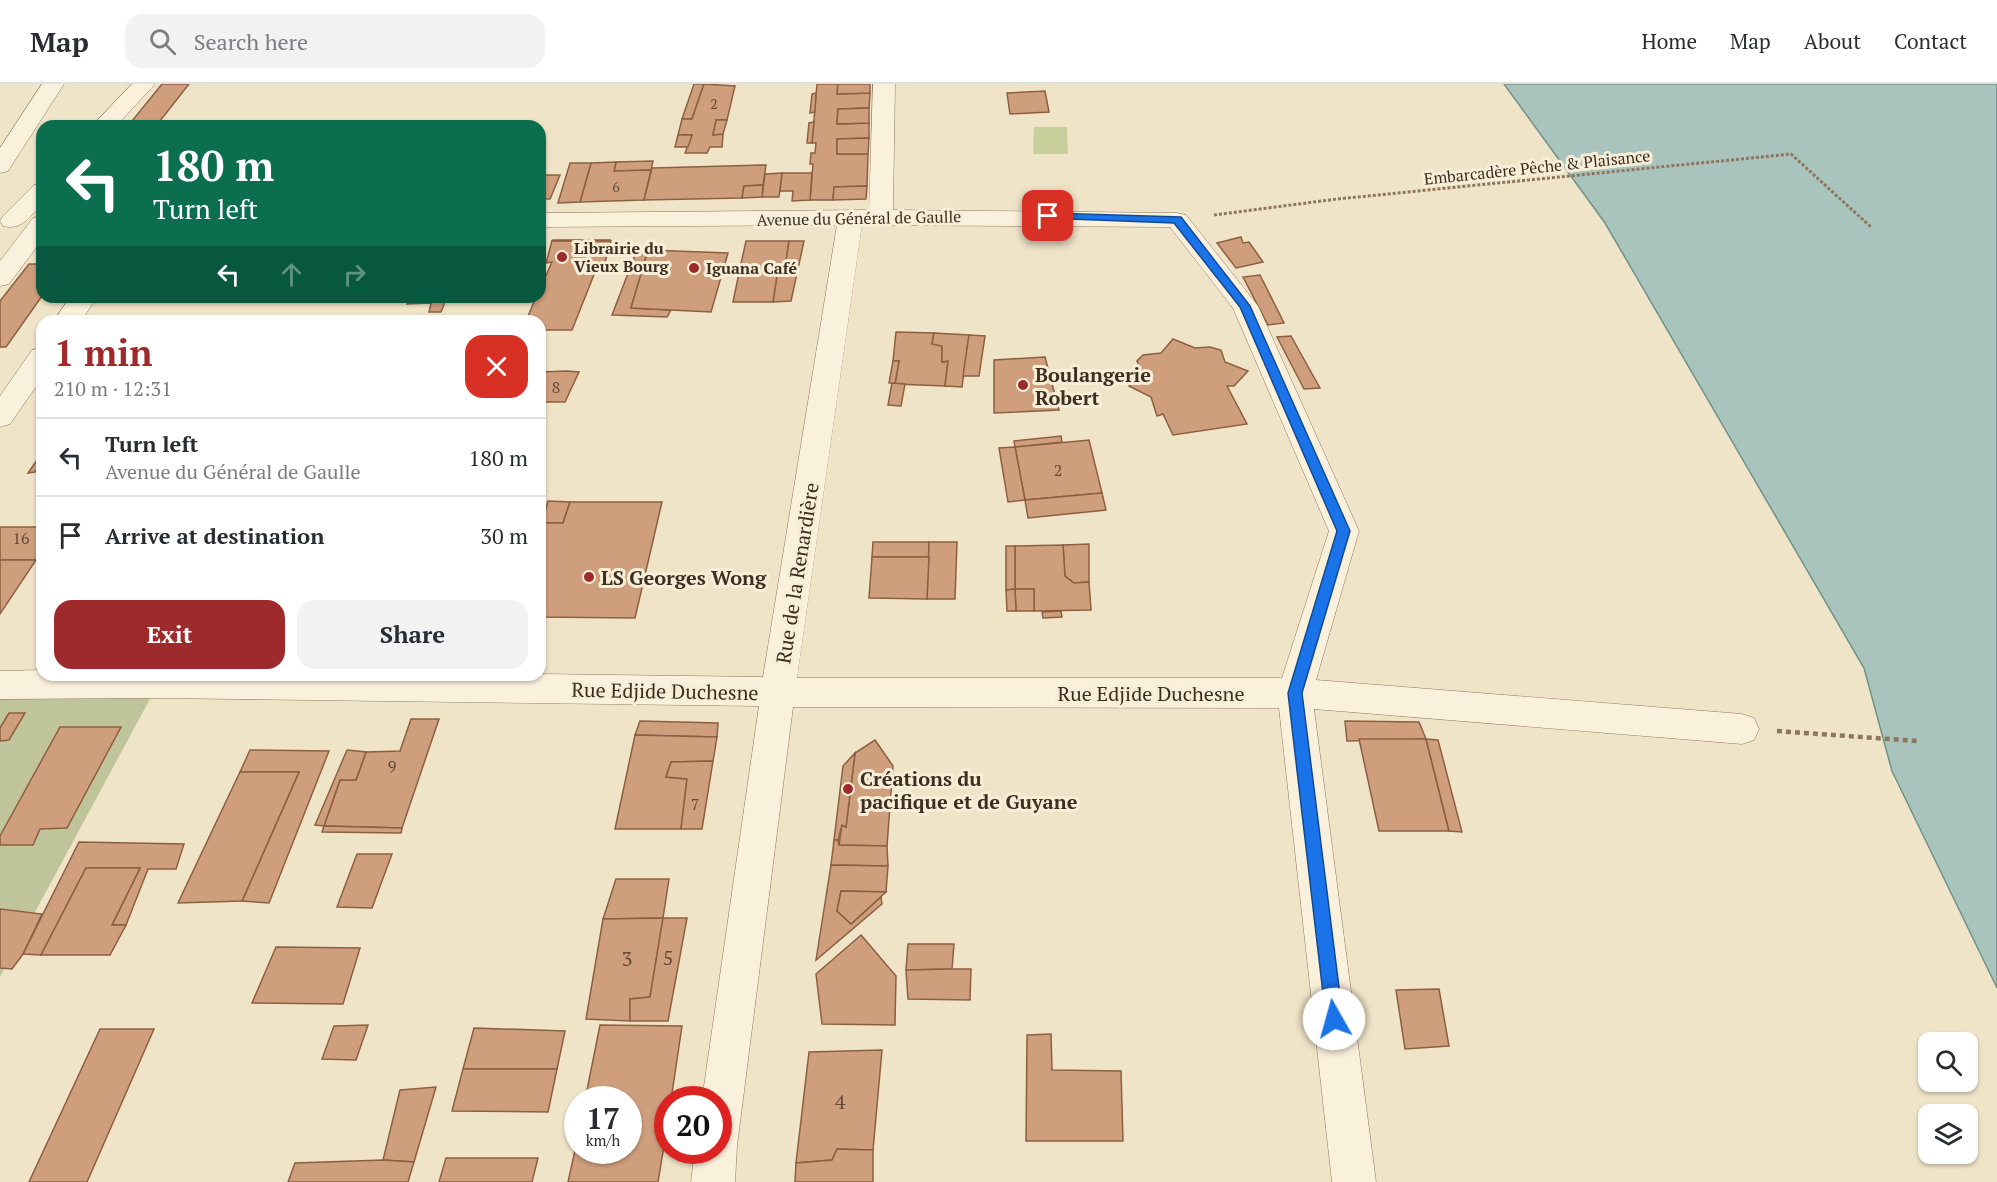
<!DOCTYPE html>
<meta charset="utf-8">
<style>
body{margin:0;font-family:"PT Serif",serif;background:#f2f2f3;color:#2b2b33;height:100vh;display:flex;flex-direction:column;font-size:22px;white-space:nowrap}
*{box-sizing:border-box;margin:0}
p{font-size:20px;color:#7c7c81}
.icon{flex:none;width:33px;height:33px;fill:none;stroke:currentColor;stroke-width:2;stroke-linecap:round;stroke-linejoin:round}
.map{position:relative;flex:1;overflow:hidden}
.drawer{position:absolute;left:36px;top:231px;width:510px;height:366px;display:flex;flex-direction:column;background:#fff;border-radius:18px;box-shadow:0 2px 4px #0004}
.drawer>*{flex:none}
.banner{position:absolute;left:36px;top:36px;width:510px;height:183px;border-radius:18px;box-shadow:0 2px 4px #0004;background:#0b6e4f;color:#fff;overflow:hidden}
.buttons{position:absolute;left:1918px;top:948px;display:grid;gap:12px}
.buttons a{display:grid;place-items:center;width:60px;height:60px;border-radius:12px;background:#fff;box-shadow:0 2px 4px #0004;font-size:30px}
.speed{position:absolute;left:564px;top:1002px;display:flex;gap:12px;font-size:30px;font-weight:700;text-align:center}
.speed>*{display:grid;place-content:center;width:78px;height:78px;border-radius:50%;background:#fff;box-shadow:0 2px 4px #0004;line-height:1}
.speed small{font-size:15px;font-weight:400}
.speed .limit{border:9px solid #d22;background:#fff;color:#111}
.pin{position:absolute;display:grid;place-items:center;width:51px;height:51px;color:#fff;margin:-26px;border-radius:12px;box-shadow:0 3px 9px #0006}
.me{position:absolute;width:66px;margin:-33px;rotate:353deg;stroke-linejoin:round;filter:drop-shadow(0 0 4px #0008)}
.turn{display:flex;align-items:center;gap:21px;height:126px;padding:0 18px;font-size:27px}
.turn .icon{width:78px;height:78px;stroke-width:2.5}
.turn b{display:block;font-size:42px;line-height:51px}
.lanes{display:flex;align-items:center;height:57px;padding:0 18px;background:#0003;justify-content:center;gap:30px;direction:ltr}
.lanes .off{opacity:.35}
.round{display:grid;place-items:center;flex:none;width:63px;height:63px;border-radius:18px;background:#f2f2f3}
.headline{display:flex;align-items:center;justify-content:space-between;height:102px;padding:0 18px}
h1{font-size:36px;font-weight:600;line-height:45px;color:#9e2a2b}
.button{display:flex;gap:12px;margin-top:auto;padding:12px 18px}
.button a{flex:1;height:69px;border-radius:18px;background:#9e2a2b;color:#fff;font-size:24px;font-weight:600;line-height:69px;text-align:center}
.button a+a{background:#f2f2f3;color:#2b2b33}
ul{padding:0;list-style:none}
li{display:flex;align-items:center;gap:18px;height:78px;padding:0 18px;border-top:2px solid #e1e1e2}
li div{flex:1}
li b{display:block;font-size:22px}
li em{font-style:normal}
header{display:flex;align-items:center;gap:36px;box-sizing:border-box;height:84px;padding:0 30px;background:#fff;border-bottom:2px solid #e1e1e2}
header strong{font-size:28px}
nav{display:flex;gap:33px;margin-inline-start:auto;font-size:21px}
.search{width:420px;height:54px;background:#f2f2f3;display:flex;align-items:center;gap:15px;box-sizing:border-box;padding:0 21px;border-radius:18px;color:#7c7c81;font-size:22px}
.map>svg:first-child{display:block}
</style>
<header>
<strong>Map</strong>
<div class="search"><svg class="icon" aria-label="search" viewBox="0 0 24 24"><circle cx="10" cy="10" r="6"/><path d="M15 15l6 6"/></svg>Search here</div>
<nav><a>Home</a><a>Map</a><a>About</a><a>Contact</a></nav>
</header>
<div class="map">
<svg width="1997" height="1098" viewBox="0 0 1997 1098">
<rect width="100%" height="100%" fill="#f0e4c8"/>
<path fill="#c9cf9b" d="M1034,43H1067L1068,70H1033Z"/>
<path fill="#bfc49a" d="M158,600L0,893V601Z"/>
<path fill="#a9c4bc" stroke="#6f938a" stroke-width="1.5" d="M1504,0H1997V904L1892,687L1864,584L1605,139Z"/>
<g fill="#cf9f7d" stroke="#8d5f41" stroke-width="1.5">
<path d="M162,0H189L156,42H128Z"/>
<path d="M694,0H704L692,35H682Z"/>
<path d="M704,0L735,2L727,36H716L713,51L723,50L722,63H710L707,69H685L692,51H678L682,35H692Z"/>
<path d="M817,0H838L837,10L870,9L869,24L838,25L837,40L869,39V54L837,55V70H868L867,102L834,103L833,116H810L813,80H810L811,69H815L816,59H812Z"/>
<path d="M838,0H870V9L837,10Z"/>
<path d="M1045,7L1049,28L1010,30L1007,9Z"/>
<path d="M816,9L815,28L810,29L812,10Z"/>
<path d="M869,24V39L837,40L838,25Z"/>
<path d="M716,36H727L723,50L713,51Z"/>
<path d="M814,38L812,59H807L809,39Z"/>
<path d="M678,51H692L688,63H675Z"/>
<path d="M869,54L868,70H837V55Z"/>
<path d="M653,77L651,86L614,87L616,78Z"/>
<path d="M616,78L614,87L651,86L644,116L580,118L591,79Z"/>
<path d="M570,79H591L580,118L558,119Z"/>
<path d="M766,81L763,101L744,102L742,114L644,116L652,84Z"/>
<path d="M782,89H812L810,116L792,117L793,107H780Z"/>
<path d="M782,89L779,113H762L765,90Z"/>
<path d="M540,91H560L550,115H540Z"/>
<path d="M763,101L762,113L742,114L744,102Z"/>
<path d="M867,102L866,115L833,116L834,103Z"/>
<path d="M1241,153L1243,159L1249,158L1263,178L1236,184L1217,159Z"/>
<path d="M553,156H611L552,157Z"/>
<path d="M552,157H611L605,178H599L572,246H540V237H526L536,213H540V205L552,178L546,179Z"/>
<path d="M746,157H789L785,184H740Z"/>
<path d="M789,157H804L791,217L773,218L778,185L785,184Z"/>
<path d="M637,166H648L631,224L671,226L667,233L612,231Z"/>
<path d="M648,166L728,169L711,228L631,224Z"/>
<path d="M29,180H42V212L6,263H0V217Z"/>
<path d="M740,184L778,185L773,218H733Z"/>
<path d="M1260,191L1284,239L1268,241L1243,193Z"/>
<path d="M410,213H447L441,228H429L431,219L407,220Z"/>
<path d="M896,248L934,249L932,260L942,262V278L948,277L945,302L895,300L899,277H893Z"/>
<path d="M934,249L969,251L962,303L945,302L948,277L942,278V262L932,260Z"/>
<path d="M969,251L985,252L979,292H963Z"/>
<path d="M1291,252L1320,304L1304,305L1277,253Z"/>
<path d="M1173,255L1195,264L1210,263L1221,266L1225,278L1248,287L1234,302H1227L1247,340L1173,351L1163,330L1157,332L1151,313L1129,302L1142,289L1137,277L1143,271L1161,269Z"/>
<path d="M1045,273L1059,326L994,329V276Z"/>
<path d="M893,277H899L895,300L889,299Z"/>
<path d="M540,288L566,287L579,288L565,318H540Z"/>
<path d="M892,299L905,300L901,322L888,321Z"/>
<path d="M1061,352L1062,358L1015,363L1014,357Z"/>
<path d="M1089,356L1102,409L1025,416L1015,363Z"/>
<path d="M1015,363L1025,416L1008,418L999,364Z"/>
<path d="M42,369V377L35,388L28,389Z"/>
<path d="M1102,409L1106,426L1028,434L1025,416Z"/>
<path d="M548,417L570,418L563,439H542Z"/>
<path d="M570,418H662L635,534L540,533V444L542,439H563Z"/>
<path d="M0,443H42V466L36,476H0Z"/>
<path d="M873,458H929V473H872Z"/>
<path d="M929,458H957L955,515H927Z"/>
<path d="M1089,460V498L1074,499L1065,492L1063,461Z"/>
<path d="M1063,461L1065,492L1074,499L1089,498L1091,526L1034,527V505H1015V462Z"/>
<path d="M1006,462H1015V505L1006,506Z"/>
<path d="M872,473H929L927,515L869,514Z"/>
<path d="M0,476H36L0,530Z"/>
<path d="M1015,505H1034V527H1016Z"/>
<path d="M1015,505L1016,527H1007L1006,506Z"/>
<path d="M1061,527L1062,533L1043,534L1042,528Z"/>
<path d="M9,629H25L9,656L0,657V644Z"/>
<path d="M411,635H439L402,744L324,742L340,696H356L366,668L400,667Z"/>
<path d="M640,637L718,639L717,653L635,651Z"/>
<path d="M1345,637L1419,638L1426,655L1347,657Z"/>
<path d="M60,643H121L67,744L40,745L33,761H0V752Z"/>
<path d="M635,651L717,653L713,677L671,678L666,693L687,695L681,745H615Z"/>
<path d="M1359,655H1426L1449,747H1379Z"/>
<path d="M1426,655L1438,656L1462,748L1449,747Z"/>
<path d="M875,656L893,682L887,762L839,761L842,741L846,743L855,669Z"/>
<path d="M250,666L329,667L269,819L242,817L299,688H240Z"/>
<path d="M347,666L366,668L356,696H340L324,742L315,741Z"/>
<path d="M855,669L846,743L842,741L838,756H834L843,682Z"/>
<path d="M713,677L702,745H681L687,695L666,693L671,678Z"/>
<path d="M240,688H299L242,817L178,819Z"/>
<path d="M324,742L402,744L401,749L322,748Z"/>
<path d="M834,756H838L839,761L887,762L888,782L831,781Z"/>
<path d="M79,758L184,760L176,785H148L126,841H112L140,784H86L41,871L23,870Z"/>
<path d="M357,770H392L372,824L337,823Z"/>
<path d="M831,781L888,782L886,808L841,807L837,827L851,840L881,813L882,820L816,876Z"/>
<path d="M86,784H140L112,841H126L110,871H41Z"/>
<path d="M616,795H669L663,834L603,835Z"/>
<path d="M841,807L886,808L851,840L837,827Z"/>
<path d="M0,825L42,830L23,870L12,885L0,884Z"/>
<path d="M663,834L650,913L630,915V937L586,935L603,835Z"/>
<path d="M663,834H687L668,937H630V915L650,913Z"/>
<path d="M861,851L896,892L895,941L822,940L816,890Z"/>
<path d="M908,860H954L952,885L906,886Z"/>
<path d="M276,863L360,864L343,920L252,919Z"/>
<path d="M952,885H971L970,916L908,915L906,886Z"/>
<path d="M1439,905L1449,962L1405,965L1396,906Z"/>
<path d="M368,941L356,976L322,975L334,942Z"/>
<path d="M600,941L682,942L671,1016H668V1038L658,1098H568L578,1053V1066H628V1016H585Z"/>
<path d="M474,944L565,947L557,985H463Z"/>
<path d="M100,945H154L87,1098H29Z"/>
<path d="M1051,950L1052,986L1121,987L1123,1057H1026L1027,951Z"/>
<path d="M882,966L873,1066L837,1065L832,1076L796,1079L809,968Z"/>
<path d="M463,985H557L548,1028L452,1027Z"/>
<path d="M436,1003L414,1078L383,1076L400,1006Z"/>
<path d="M837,1065L873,1066V1098H795L796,1079L832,1076Z"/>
<path d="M446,1074H538L532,1098H439Z"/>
<path d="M383,1076L414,1078L408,1098H288L295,1079Z"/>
</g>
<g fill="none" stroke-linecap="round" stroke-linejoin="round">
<defs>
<g id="minor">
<path d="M42,0H64L8,87L0,89V64Z"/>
<path d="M132,0H155L116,42H92Z"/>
<path d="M873,0H895L893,126L1177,129L1186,131L1258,222L1359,447L1316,596L1742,630L1754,634L1759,645L1754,656L1742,660L1314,625L1376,1098H1332L1279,624L793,623L737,1062L735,1098H691L695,1066H718V1016H702L759,622L158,614L0,615V587L42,586V591L540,590L763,593L837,141L540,143V129L869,126ZM862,141L1170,143L1233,224L1329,447L1282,594H797Z"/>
<path d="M42,99V120C30,132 22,147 3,142L0,137L3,132L34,101Z"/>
<path d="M42,132V156L9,200L0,202V177L33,134Z"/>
<path d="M70,213H97L81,237H54Z"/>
<path d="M42,264V294L10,340L0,343V312L32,266Z"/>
</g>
</defs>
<use href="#minor" stroke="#8d765c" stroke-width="1"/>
<path stroke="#8d765c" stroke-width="3" stroke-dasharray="3 2" stroke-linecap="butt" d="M1214,131L1337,115L1791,70L1871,143"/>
<path stroke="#8d765c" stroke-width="4.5" stroke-dasharray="5 4" stroke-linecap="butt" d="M1777,647L1917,657"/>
<use href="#minor" fill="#faf1dc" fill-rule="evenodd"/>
</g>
<path fill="#1a73e8" stroke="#114b97" stroke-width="1.5" d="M1048,129L1181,133L1250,222L1350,447L1302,609L1343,935L1340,941L1334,944L1328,941L1326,935L1288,609L1337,447L1240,223L1174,139L1044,134L1043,132Z"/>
<g fill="#9e2a2b" stroke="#f7eed8" stroke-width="2">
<circle cx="562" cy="173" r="6"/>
<circle cx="694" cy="184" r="6"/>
<circle cx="1023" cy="301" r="6"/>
<circle cx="589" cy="493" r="6"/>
<circle cx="848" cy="705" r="6"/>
</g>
<g text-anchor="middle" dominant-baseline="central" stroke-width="6" stroke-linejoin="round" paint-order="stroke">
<g font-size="14" fill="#624a37">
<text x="714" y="19">2</text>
<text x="616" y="102">6</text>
</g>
<g font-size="16" fill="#3d2e20" stroke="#f7eed8">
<text transform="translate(1537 83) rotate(-6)">Embarcadère Pêche &amp; Plaisance</text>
<text transform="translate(859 134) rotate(-1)">Avenue du Général de Gaulle</text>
</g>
<g font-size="16" font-weight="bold" fill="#3d2e20" stroke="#f7eed8" text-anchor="start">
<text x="574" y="164">Librairie du<tspan x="574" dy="18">Vieux Bourg</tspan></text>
<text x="706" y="184">Iguana Café</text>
</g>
<g font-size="16" fill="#624a37">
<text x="556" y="303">8</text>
<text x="1058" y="386">2</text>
<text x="21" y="454">16</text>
<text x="392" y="682">9</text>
<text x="695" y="720">7</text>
</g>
<g font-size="20" font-weight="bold" fill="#3d2e20" stroke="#f7eed8" text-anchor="start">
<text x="1035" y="290">Boulangerie<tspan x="1035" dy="23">Robert</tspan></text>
<text x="601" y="493">LS Georges Wong</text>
<text x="860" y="694">Créations du<tspan x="860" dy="23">pacifique et de Guyane</tspan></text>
</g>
<g font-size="20" fill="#3d2e20" stroke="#f7eed8">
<text transform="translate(797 489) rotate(-81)">Rue de la Renardière</text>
<text transform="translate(665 607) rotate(1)">Rue Edjide Duchesne</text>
<text x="1151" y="609">Rue Edjide Duchesne</text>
</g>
<g font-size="20" fill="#624a37">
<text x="668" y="873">5</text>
<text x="627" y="874">3</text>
<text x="840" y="1017">4</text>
</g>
</g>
</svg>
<div class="buttons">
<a><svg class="icon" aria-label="search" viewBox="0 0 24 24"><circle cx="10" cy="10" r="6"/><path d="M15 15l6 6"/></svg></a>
<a><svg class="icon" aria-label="layers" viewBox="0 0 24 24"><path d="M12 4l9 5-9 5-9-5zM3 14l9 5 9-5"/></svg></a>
</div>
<div class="speed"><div>17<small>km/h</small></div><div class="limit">20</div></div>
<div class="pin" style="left:1048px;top:132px;background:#d93025"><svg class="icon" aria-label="arrive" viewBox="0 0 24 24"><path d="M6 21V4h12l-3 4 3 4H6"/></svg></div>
<svg class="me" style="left:1334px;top:935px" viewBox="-20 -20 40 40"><circle r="19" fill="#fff"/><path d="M0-13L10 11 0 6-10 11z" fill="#1a73e8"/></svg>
<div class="banner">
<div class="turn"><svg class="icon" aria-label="left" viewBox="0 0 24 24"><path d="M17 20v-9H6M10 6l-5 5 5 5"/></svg><div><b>180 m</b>Turn left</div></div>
<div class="lanes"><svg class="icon" aria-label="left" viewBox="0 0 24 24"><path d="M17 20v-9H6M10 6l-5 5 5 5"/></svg><svg class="icon off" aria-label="ahead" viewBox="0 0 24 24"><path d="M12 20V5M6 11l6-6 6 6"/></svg><svg class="icon off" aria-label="right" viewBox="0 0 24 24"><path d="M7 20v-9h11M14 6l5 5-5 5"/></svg></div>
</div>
<section class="drawer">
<div class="headline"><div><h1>1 min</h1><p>210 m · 12:31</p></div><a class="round" style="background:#d93025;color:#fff"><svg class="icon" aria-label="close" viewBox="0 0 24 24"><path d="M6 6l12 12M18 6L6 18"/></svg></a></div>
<ul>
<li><svg class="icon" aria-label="left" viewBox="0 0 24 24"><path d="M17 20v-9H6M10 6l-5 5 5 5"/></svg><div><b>Turn left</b><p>Avenue du Général de Gaulle</p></div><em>180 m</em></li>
<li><svg class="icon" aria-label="arrive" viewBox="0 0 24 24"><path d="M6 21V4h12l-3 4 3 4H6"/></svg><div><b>Arrive at destination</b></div><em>30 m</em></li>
</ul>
<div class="button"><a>Exit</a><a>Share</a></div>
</section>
</div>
